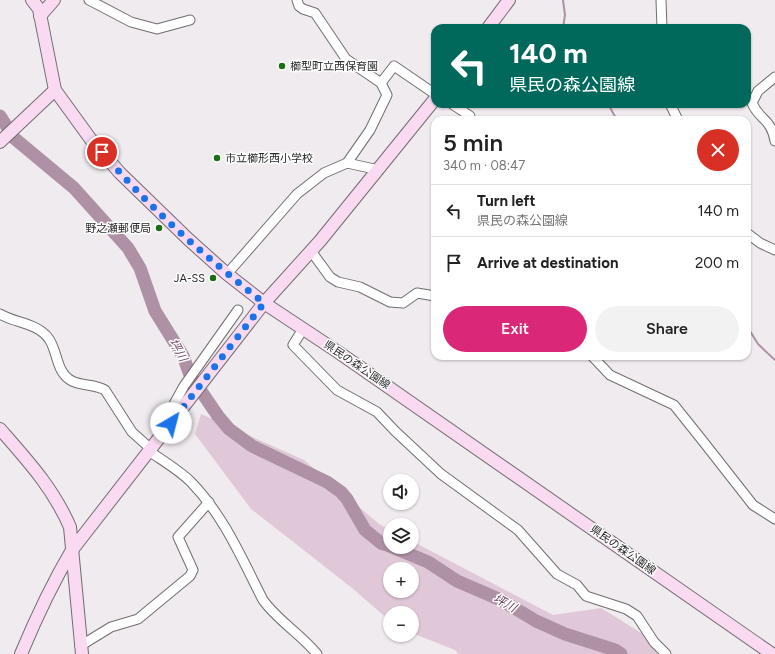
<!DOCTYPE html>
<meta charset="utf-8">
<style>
body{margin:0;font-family:Figtree,"Noto Sans JP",sans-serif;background:#f2f2f2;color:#222;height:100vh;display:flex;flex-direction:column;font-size:15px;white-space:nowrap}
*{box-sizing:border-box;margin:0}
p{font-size:13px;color:#767676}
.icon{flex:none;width:22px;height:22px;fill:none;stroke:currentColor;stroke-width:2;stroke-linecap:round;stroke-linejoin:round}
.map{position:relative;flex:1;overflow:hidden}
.side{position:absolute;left:431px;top:116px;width:320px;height:244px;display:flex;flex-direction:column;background:#fff;border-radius:12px;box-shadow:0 1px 3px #0004}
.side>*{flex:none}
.top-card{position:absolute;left:431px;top:24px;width:320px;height:84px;border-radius:12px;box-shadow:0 1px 3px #0004;background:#00695c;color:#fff;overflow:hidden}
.fabs{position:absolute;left:383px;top:474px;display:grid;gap:8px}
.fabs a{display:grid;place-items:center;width:36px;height:36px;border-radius:50%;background:#fff;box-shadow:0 1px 3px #0004;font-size:20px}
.pin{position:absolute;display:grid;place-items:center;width:34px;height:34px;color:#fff;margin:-17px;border:2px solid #fff;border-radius:50%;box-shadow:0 1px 4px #0007}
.me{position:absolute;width:44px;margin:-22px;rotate:37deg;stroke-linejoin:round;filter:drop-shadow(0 0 3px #0008)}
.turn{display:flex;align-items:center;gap:14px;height:84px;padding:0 12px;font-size:18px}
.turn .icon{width:52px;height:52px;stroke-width:2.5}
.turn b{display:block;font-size:28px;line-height:34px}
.round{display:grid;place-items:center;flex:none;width:42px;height:42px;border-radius:21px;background:#f2f2f2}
.headline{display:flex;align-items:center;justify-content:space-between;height:68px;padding:0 12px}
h1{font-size:24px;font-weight:600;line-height:30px}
.button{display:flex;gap:8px;margin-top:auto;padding:8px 12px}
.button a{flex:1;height:46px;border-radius:24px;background:#db2777;color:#fff;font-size:16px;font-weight:600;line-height:46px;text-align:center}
.button a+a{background:#f2f2f2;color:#222}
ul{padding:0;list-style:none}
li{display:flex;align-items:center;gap:12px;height:52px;padding:0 12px;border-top:1px solid #e0e0e0}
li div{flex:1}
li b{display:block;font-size:15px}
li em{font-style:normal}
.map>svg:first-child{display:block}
</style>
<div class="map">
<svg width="775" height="654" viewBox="0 0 775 654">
<rect width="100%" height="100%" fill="#f0ebef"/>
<path fill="#e1c8d9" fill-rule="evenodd" d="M201,414L304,460L379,524L390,530V547H412V541L553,615L601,608L643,634L658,654H458L455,650L412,633V613H390V621L352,588L251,509L195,434ZM390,569H412V591H390Z"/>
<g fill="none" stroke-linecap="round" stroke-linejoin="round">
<g stroke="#ae91a5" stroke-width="2">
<path d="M563,28L565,15L563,0"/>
<path d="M608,104L617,120"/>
<path d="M747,326L758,344L775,360"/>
</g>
<g stroke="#ae91a5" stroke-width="13">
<path d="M0,116L14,138L74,188L128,248L140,268L155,311L183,356L190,375L218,416L229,429L252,446L327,482L341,492L347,499L365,530L381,543L390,546"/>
<path d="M392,547L428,562L457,581L501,600L536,621L565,634L615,650L621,654"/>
</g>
<defs>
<g id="street">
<path d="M89,0L131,22L157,29L190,20"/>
<path d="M297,0L299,6L303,9L315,13L346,59L381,83L387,95L370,130L347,163"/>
<path d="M661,0L662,28"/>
<path d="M775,77L758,91L752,103C759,120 771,118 775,141"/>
<path d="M381,83L394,66L435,94"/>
<path d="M452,104L470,116V120"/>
<path d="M670,104L678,120"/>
<path d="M747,233L760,243L775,250"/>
<path d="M311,251L330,277L338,282L360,287L390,302L403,303L417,293L435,296"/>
<path d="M227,274L297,194L324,173L347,163L379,170"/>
<path d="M0,314C15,323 38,323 49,339C58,352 56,373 72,381C82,386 95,384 105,390L132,432L151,449"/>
<path d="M303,329L293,345L337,390L377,412L395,431L441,474L518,530L557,574L577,585L586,596L626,609L637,616L654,642L666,654"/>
<path d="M592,356L610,375L674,405L702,440L753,505L775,519"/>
<path d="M171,423L173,406L184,386L238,310"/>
<path d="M149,451C163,461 179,470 191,482C224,516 242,559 263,600C278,621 301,634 317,654"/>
<path d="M80,646L111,627L138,619L190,576L193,570L178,537L209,502"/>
</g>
<g id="secondary">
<path d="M32,0L39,9L55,90L92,141L120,173L188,239L227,274L264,303L338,352L772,654"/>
<path d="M40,16L54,0"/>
<path d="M488,28L509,0"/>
<path d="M0,142L55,90"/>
<path d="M0,429C28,461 53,488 70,527L82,654"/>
<path d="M21,654C36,618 52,584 72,550L264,303L320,241L435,99"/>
</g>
</defs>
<use href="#street" stroke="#716d70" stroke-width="11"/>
<use href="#secondary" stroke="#716d70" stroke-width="14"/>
<use href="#street" stroke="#fff" stroke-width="9"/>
<use href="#secondary" stroke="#fadaf1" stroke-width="12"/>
</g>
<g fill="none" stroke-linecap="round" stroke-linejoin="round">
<path stroke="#1a73e8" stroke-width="7" stroke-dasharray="0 12.6" d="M102,152C149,208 206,257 264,303L171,423"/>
</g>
<g fill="#1b6e16" stroke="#fff" stroke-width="1.5">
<circle cx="282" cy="66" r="4"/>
<circle cx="217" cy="158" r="4"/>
<circle cx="159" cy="228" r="4"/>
<circle cx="213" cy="278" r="4"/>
</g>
<g text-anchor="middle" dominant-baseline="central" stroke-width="3" stroke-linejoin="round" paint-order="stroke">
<g font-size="11" fill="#2c2a2b" stroke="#fff" text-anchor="start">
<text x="290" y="66">櫛型町立西保育園</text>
<text x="225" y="158">市立櫛形西小学校</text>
<text x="151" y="228" text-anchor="end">野之瀬郵便局</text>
<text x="205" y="278" text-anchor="end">JA-SS</text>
</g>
<g font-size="11" fill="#2c2a2b" stroke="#fff">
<text transform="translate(357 365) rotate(34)">県民の森公園線</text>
<text transform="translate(623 550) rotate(35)">県民の森公園線</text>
</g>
<g font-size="12" font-style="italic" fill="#6f4463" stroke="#fff">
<text transform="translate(178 350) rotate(61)">坪川</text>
<text transform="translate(505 603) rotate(29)">坪川</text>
</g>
</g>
</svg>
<div class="fabs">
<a><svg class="icon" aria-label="sound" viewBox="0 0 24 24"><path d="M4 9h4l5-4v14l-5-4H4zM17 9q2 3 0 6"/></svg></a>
<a><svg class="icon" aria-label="layers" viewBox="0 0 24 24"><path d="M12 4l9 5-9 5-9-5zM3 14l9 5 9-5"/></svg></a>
<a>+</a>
<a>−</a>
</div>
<div class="pin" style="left:102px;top:152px;background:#d93025"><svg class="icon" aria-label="arrive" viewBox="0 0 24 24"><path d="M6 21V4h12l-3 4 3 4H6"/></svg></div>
<svg class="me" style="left:171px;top:423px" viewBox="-20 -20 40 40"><circle r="19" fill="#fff"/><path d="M0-13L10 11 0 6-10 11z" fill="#1a73e8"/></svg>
<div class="top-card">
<div class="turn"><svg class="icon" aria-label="left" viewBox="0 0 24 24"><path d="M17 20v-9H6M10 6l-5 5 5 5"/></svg><div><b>140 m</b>県民の森公園線</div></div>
</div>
<section class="side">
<div class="headline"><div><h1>5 min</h1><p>340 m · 08:47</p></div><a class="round" style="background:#d93025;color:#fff"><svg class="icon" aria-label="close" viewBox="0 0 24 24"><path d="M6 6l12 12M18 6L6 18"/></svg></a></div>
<ul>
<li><svg class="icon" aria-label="left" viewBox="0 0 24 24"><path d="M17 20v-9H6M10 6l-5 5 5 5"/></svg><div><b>Turn left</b><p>県民の森公園線</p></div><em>140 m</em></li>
<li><svg class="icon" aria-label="arrive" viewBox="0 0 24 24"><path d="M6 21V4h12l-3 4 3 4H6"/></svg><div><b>Arrive at destination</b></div><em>200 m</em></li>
</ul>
<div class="button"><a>Exit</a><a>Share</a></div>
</section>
</div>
